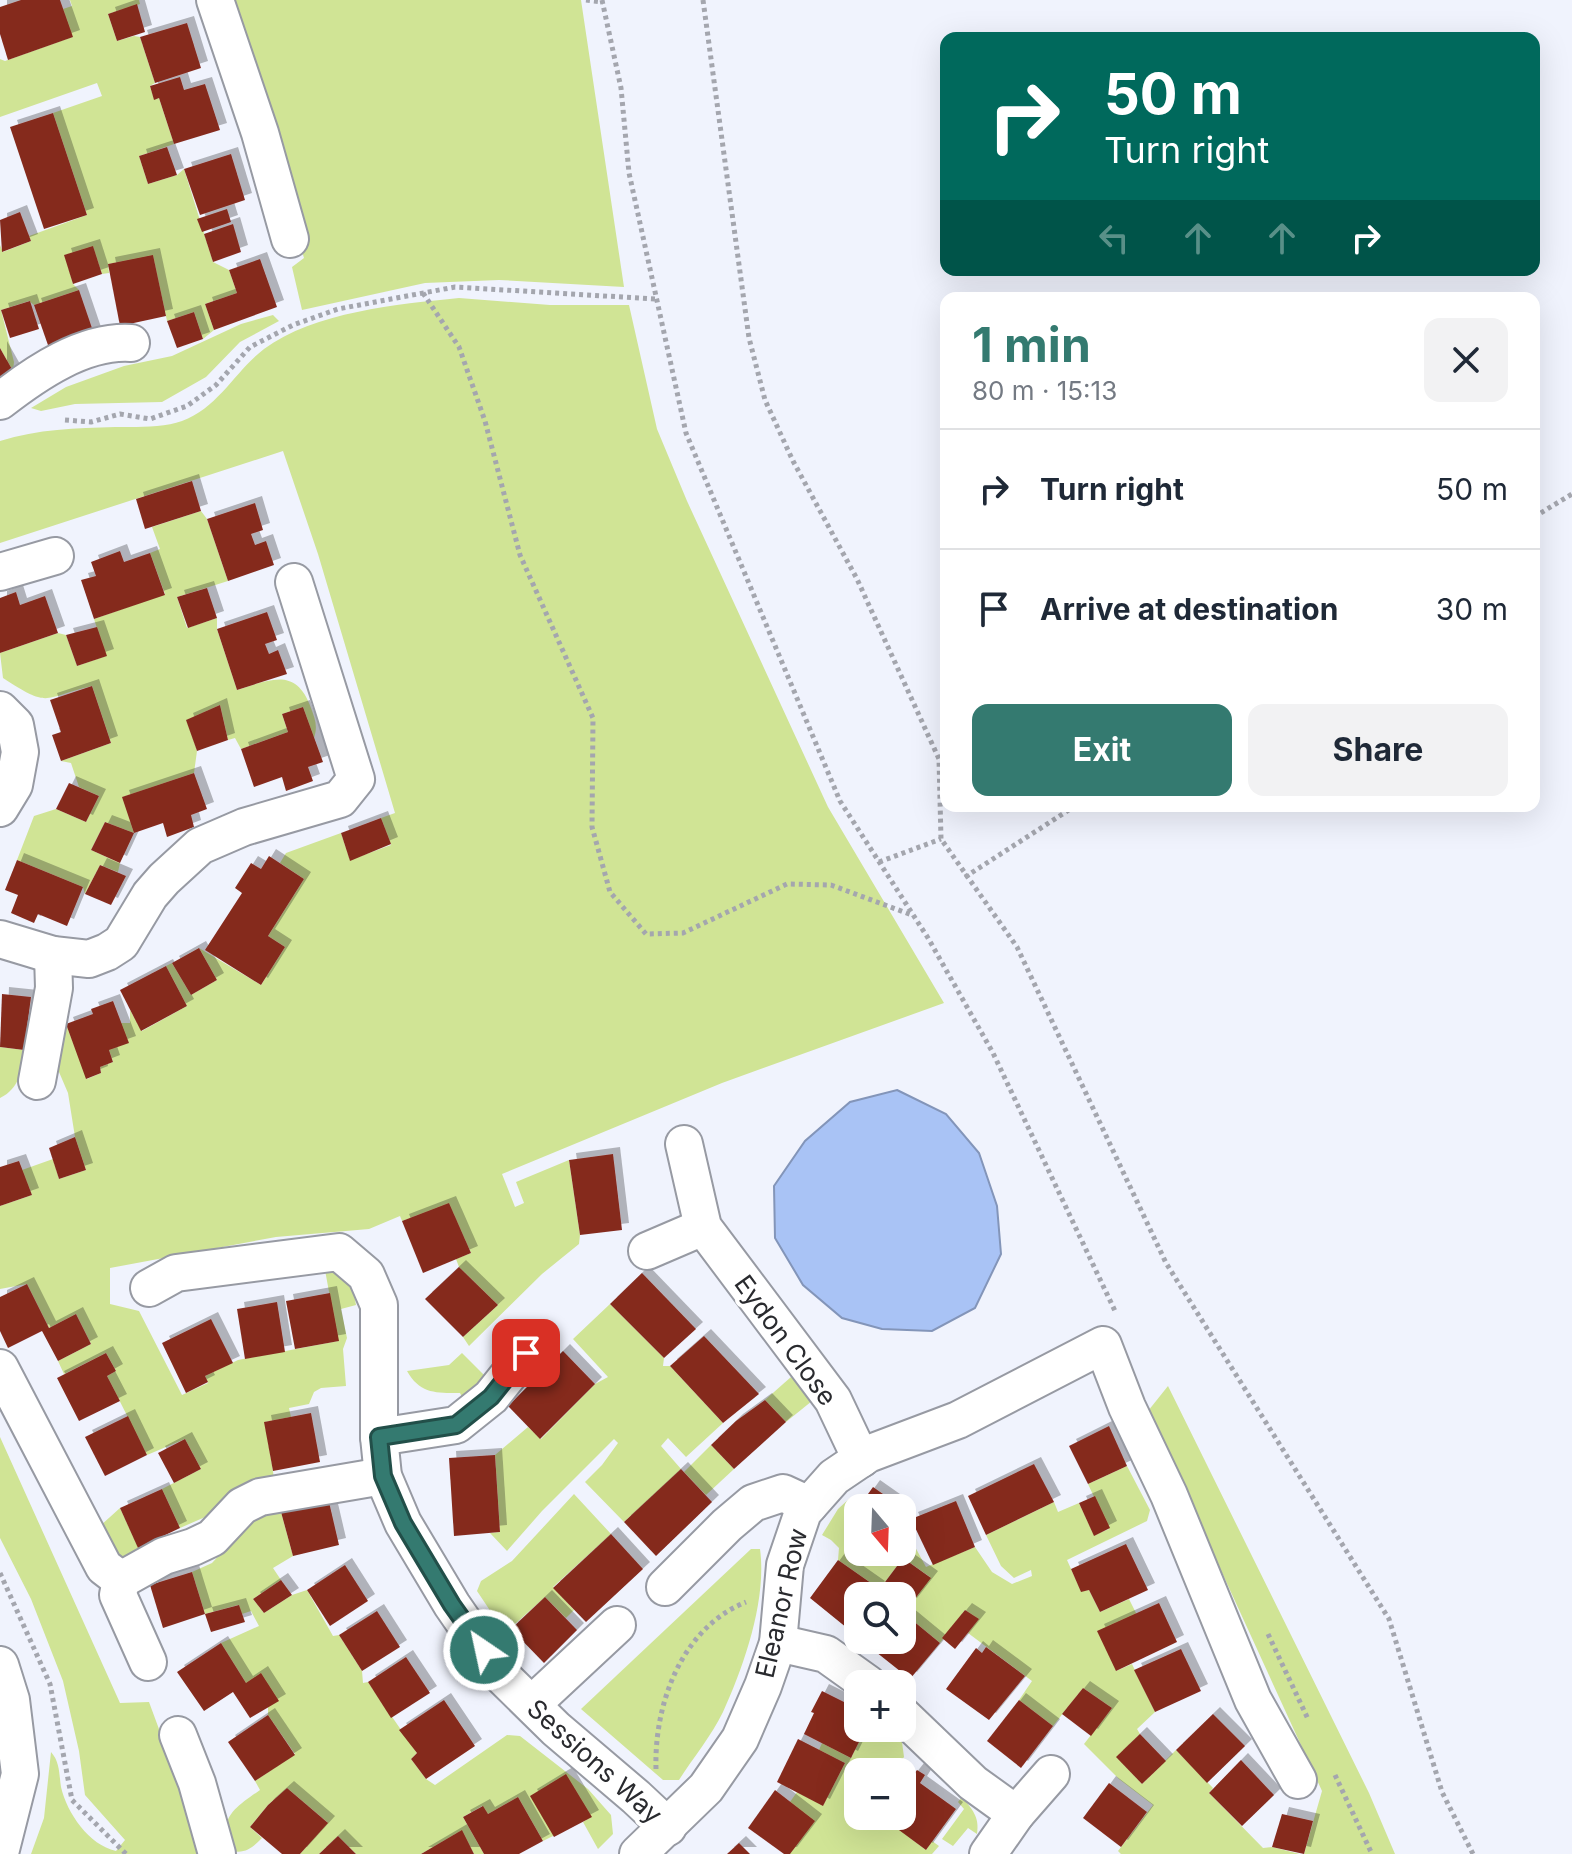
<!DOCTYPE html>
<meta charset="utf-8">
<style>
body{margin:0;font-family:Inter,sans-serif;background:#f2f2f3;color:#1f2937;height:100vh;display:flex;flex-direction:column;font-size:30px;white-space:nowrap}
*{box-sizing:border-box;margin:0}
p{font-size:26px;color:#747a83}
.icon{flex:none;width:44px;height:44px;fill:none;stroke:currentColor;stroke-width:2;stroke-linecap:round;stroke-linejoin:round}
.map{position:relative;flex:1;overflow:hidden}
.details{position:absolute;left:940px;top:292px;width:600px;height:520px;display:flex;flex-direction:column;background:#fff;border-radius:16px;box-shadow:0 8px 32px #0002}
.details>*{flex:none}
.guide{position:absolute;left:940px;top:32px;width:600px;height:244px;border-radius:16px;box-shadow:0 8px 32px #0002;background:#00695c;color:#fff;overflow:hidden}
.needle{width:52px;rotate:161deg}
.tools{position:absolute;left:844px;top:1494px;display:grid;gap:16px}
.tools a{display:grid;place-items:center;width:72px;height:72px;border-radius:16px;background:#fff;box-shadow:0 8px 32px #0002;font-size:40px}
.pin{position:absolute;display:grid;place-items:center;width:68px;height:68px;color:#fff;margin:-34px;border-radius:16px;box-shadow:0 4px 12px #0006}
.me{position:absolute;width:88px;margin:-44px;rotate:326deg;stroke-linejoin:round;filter:drop-shadow(0 0 6px #0008)}
.turn{display:flex;align-items:center;gap:28px;height:168px;padding:0 32px;font-size:36px}
.turn .icon{width:104px;height:104px;stroke-width:2.5}
.turn b{display:block;font-size:56px;line-height:68px}
.lanes{display:flex;align-items:center;height:76px;padding:0 32px;background:#0003;justify-content:center;gap:40px;direction:ltr}
.lanes .off{opacity:.35}
.round{display:grid;place-items:center;flex:none;width:84px;height:84px;border-radius:16px;background:#f2f2f3}
.headline{display:flex;align-items:center;justify-content:space-between;height:136px;padding:0 32px}
h1{font-size:48px;font-weight:700;line-height:60px;color:#347a70}
.action{display:flex;gap:16px;margin-top:auto;padding:16px 32px}
.action a{flex:1;height:92px;border-radius:16px;background:#347a70;color:#fff;font-size:32px;font-weight:700;line-height:92px;text-align:center}
.action a+a{background:#f2f2f3;color:#1f2937}
ul{padding:0;list-style:none}
li{display:flex;align-items:center;gap:24px;height:120px;padding:0 32px;border-top:2px solid #e0e1e3}
li div{flex:1}
li b{display:block;font-size:30px}
li em{font-style:normal}
.map>svg:first-child{display:block}
</style>
<div class="map">
<svg width="1572" height="1854" viewBox="0 0 1572 1854">
<defs>
<filter id="shadow"><feDropShadow dx="7" dy="-7" stdDeviation="0" flood-color="#0004"/></filter>
</defs>
<rect width="100%" height="100%" fill="#f0f3fd"/>
<g fill="#d0e495">
<path d="M70,0H139L140,4L108,14L117,41L134,36L140,37L155,83L150,86L154,99L159,98L174,144L139,156L148,184L177,175L184,169L213,262L229,270L237,293L205,304L214,330L203,339L194,312L167,321L153,256L108,264L109,273L102,274L93,247L65,255L73,284L79,290L34,305L29,301L1,310L14,362L13,371L0,348V245L3,252L31,241L29,236L87,215L53,113L102,96L97,83L0,117V59L5,61L72,37L63,9L72,6Z"/>
<path d="M229,0H581L624,287L499,280L425,283L302,310L292,267L304,258Z"/>
<path d="M459,298L550,305H629L657,429L687,501L828,807L944,1003L722,1083L502,1174L515,1207L524,1203L516,1182L569,1160L580,1235L579,1244L542,1274L469,1346L463,1337L498,1305L459,1267L456,1259L471,1253L449,1204L402,1221L400,1216L369,1229L276,1237L110,1268V1304L139,1311L182,1395L208,1383L205,1376L238,1360L338,1341L325,1270L331,1266L352,1282L356,1305L341,1309L347,1338L343,1349L346,1386L321,1388L314,1392L309,1404L289,1408L291,1417L265,1422L274,1478L243,1485L221,1501L212,1514L180,1528L162,1489L201,1469L185,1439L147,1455L107,1376L116,1371L106,1353L64,1374L58,1361L91,1344L76,1314L49,1328L27,1284L0,1289V1206L32,1195L22,1170L53,1159L59,1179L86,1170L75,1137L68,1093L56,1065L59,1036L66,1024L87,1079L101,1073L100,1067L113,1062L109,1050L121,1023H130V1010L142,1031L187,1006L166,966L172,963L191,995L217,980L199,948L261,985L285,947L268,936L304,879L280,863L286,853L341,833L350,860L391,845L381,818L395,813L318,554L283,451L0,543V441C38,429 76,428 115,427C136,427 163,428 182,421C219,407 235,371 264,349C314,312 398,304 459,298Z"/>
<path d="M273,315L279,321L240,342L206,377L162,402L75,404L41,411L31,408L66,387L124,366L172,356L241,324Z"/>
<path d="M201,511L207,519L228,581L177,597L187,628L217,618V629L237,690C270,680 296,666 311,708C315,719 318,726 314,738L303,707L282,714L288,732L241,749L235,738L228,740L220,705L187,720L197,751L194,773L123,797L134,833L105,822L91,850L120,863L118,872L100,865L85,894L83,887L17,860L34,816L56,809L86,822L99,796L79,787L71,763L61,761L111,743L92,686C41,698 51,709 3,678L0,653L58,633L66,635L77,666L106,656L94,619L165,594L150,553L160,549L152,527Z"/>
<path d="M0,1047L24,1050C22,1070 20,1088 0,1098Z"/>
<path d="M610,1304L664,1358L663,1366H670L723,1423L686,1457L668,1438L661,1446L681,1469L624,1522L585,1482L602,1465L618,1443L614,1439L542,1511L507,1551L490,1533L500,1532L495,1455L528,1427L541,1439L595,1384L608,1377L573,1339Z"/>
<path d="M462,1353L486,1377L474,1391L463,1399L460,1393C436,1393 420,1394 407,1371L449,1365Z"/>
<path d="M791,1377L812,1401L786,1422L765,1400Z"/>
<path d="M1168,1386L1369,1793L1395,1854H1304L1322,1791L1148,1411Z"/>
<path d="M0,1437L120,1703L149,1702L183,1794L198,1854H31L44,1818L51,1752C60,1762 59,1774 61,1787C67,1813 89,1845 116,1851L125,1840L85,1795L79,1751L63,1681L31,1599L0,1538Z"/>
<path d="M711,1445L734,1469L706,1495L684,1472Z"/>
<path d="M1127,1466L1150,1510L1147,1521L1067,1560L1081,1591L1089,1590L1100,1612L1129,1599L1136,1613L1116,1671L1132,1664L1155,1712L1137,1729L1140,1734L1117,1757L1142,1784L1176,1750L1213,1788L1209,1793L1263,1848L1272,1847L1300,1854H1121L1118,1851L1153,1805L1119,1779L1084,1744L1112,1708L1083,1688L1053,1726L1019,1700L1032,1681L968,1633L978,1619L965,1610L940,1643L906,1615L910,1605L930,1577L903,1558L882,1586L878,1588L838,1560L839,1548L831,1540L822,1535L838,1509L850,1498L860,1505L851,1519L858,1524V1552H902V1523L926,1567L975,1547L992,1572L1012,1584L1032,1576L1031,1570L1014,1578L1001,1566L986,1535L1054,1502L1058,1512L1079,1503L1094,1535L1109,1529L1088,1484Z"/>
<path d="M574,1494L611,1534L553,1587L574,1610L566,1618L545,1597L505,1633L477,1591L481,1581L512,1561Z"/>
<path d="M120,1508L138,1547L154,1540L147,1553L131,1560L113,1556L100,1526Z"/>
<path d="M281,1512L293,1556L273,1568L281,1580L253,1599L264,1613L292,1595L307,1590L333,1636L339,1635L362,1671L363,1683L368,1682L417,1753L411,1759L426,1779L435,1785L507,1735L520,1736L588,1789L611,1815L613,1834L598,1849L583,1822L591,1817L543,1841L518,1797L488,1814L482,1806L463,1817L484,1854H474L461,1831L421,1854H356L338,1836L319,1854H300L327,1822L287,1788L268,1805L250,1827L262,1838C253,1847 246,1854 232,1851C215,1819 236,1807 260,1790L255,1781L295,1754L268,1715V1707L246,1683L221,1643L259,1626L251,1611L242,1614L238,1605L205,1614L192,1572L212,1563L224,1550L241,1526L259,1517Z"/>
<path d="M751,1549H760C767,1600 744,1666 723,1712C712,1735 693,1758 679,1780H663L581,1709Z"/>
<path d="M866,1728H889L902,1742L904,1757L893,1772H858V1816H882L926,1850L932,1841L939,1846L932,1854H790V1802L797,1792L823,1805L845,1763L819,1750L822,1743L851,1758Z"/>
<path d="M962,1797C972,1809 980,1817 977,1834L968,1828L953,1846L942,1839L964,1809L958,1802Z"/>
</g>
<path fill="#a9c3f5" stroke="#8395b9" stroke-width="2" d="M897,1090L946,1114L979,1153L997,1206L1001,1254L975,1308L932,1331L882,1329L842,1318L803,1285L775,1238L774,1186L805,1141L850,1102Z"/>
<g fill="#852a1f" filter="url(#shadow)">
<path d="M21,0H60L73,37L8,60L0,34V7Z"/>
<path d="M137,4L145,32L117,41L108,14Z"/>
<path d="M187,23L201,68L155,83L140,37Z"/>
<path d="M180,77L184,90L205,84L220,130L174,144L159,98L154,100L150,86Z"/>
<path d="M53,113L87,215L44,229L10,127Z"/>
<path d="M167,147L177,175L148,184L139,156Z"/>
<path d="M231,154L245,200L200,215L184,169Z"/>
<path d="M227,209L231,222L202,232L197,219Z"/>
<path d="M20,212L31,241L2,252L0,220Z"/>
<path d="M233,224L241,252L213,262L204,234Z"/>
<path d="M93,246L102,274L73,284L64,255Z"/>
<path d="M153,255L166,316L120,326L108,264Z"/>
<path d="M260,259L277,307L214,330L205,304L237,293L229,270Z"/>
<path d="M79,290L94,334L49,348L34,305Z"/>
<path d="M30,301L39,329L10,338L1,310Z"/>
<path d="M194,312L203,339L177,348L167,321Z"/>
<path d="M0,348L13,371L0,378Z"/>
<path d="M192,481L201,511L145,529L136,499Z"/>
<path d="M255,503L263,530L251,534L255,545L266,541L274,565L228,581L207,519Z"/>
<path d="M120,551L124,562L150,553L165,595L94,619L81,580L96,576L91,562Z"/>
<path d="M207,588L217,618L188,628L177,597Z"/>
<path d="M16,592L20,605L45,596L58,633L0,653V598Z"/>
<path d="M267,612L277,640L265,644L269,654L278,650L287,674L237,690L217,629Z"/>
<path d="M97,627L107,656L77,666L66,635Z"/>
<path d="M92,686L111,743L61,761L52,735L61,732L50,700Z"/>
<path d="M220,705L228,740L197,751L186,720Z"/>
<path d="M303,707L323,762L308,767L313,781L286,791L282,777L254,787L241,749L288,732L282,714Z"/>
<path d="M194,773L207,809L191,815L194,827L167,837L163,823L134,833L122,797Z"/>
<path d="M69,783L99,796L86,822L56,809Z"/>
<path d="M381,818L391,844L350,861L341,833Z"/>
<path d="M105,822L134,833L120,863L91,850Z"/>
<path d="M269,856L304,879L268,936L285,947L261,985L205,950L242,893L235,888L251,863L261,869Z"/>
<path d="M17,860L83,887L67,926L38,914L34,923L11,913L18,895L5,890Z"/>
<path d="M100,865L126,876L111,905L85,894Z"/>
<path d="M199,948L217,980L191,995L172,963Z"/>
<path d="M166,966L187,1006L141,1031L120,990Z"/>
<path d="M2,994L31,997L24,1050L0,1047Z"/>
<path d="M113,1001L129,1043L109,1050L113,1062L100,1067L101,1073L86,1079L66,1024L93,1014L91,1009Z"/>
<path d="M75,1137L86,1170L59,1179L49,1148Z"/>
<path d="M613,1154L622,1230L580,1235L569,1160Z"/>
<path d="M19,1161L32,1195L0,1206V1167Z"/>
<path d="M449,1203L471,1253L423,1273L402,1221Z"/>
<path d="M459,1267L498,1305L463,1337L425,1299Z"/>
<path d="M642,1273L696,1329L664,1358L610,1304Z"/>
<path d="M27,1284L49,1328L76,1314L91,1344L58,1361L42,1331L8,1348L0,1331V1297Z"/>
<path d="M330,1293L339,1341L295,1349L286,1301Z"/>
<path d="M277,1302L285,1352L245,1359L237,1309Z"/>
<path d="M211,1319L233,1363L205,1376L208,1382L186,1393L162,1343Z"/>
<path d="M704,1336L759,1394L723,1423L670,1366Z"/>
<path d="M563,1351L595,1384L540,1439L508,1406Z"/>
<path d="M106,1353L116,1371L107,1376L120,1401L79,1421L57,1378Z"/>
<path d="M765,1400L786,1422L734,1469L711,1445L736,1421Z"/>
<path d="M311,1413L320,1462L273,1471L264,1422Z"/>
<path d="M128,1416L147,1455L105,1476L85,1437Z"/>
<path d="M1109,1426L1127,1466L1088,1484L1069,1446Z"/>
<path d="M185,1439L201,1469L174,1483L158,1453Z"/>
<path d="M495,1455L500,1532L454,1536L449,1458Z"/>
<path d="M1034,1464L1054,1502L986,1535L968,1496Z"/>
<path d="M681,1469L712,1502L656,1556L624,1522Z"/>
<path d="M873,1487L903,1508H858Z"/>
<path d="M162,1489L180,1528L138,1548L120,1508Z"/>
<path d="M1095,1496L1110,1528L1094,1536L1079,1503Z"/>
<path d="M956,1501L975,1547L933,1565L911,1519Z"/>
<path d="M329,1502L339,1545L293,1556L281,1512Z"/>
<path d="M611,1534L643,1569L586,1622L553,1588Z"/>
<path d="M1126,1544L1148,1590L1100,1612L1089,1590L1081,1592L1071,1569Z"/>
<path d="M903,1558L931,1578L910,1605L902,1600V1596H896L882,1586Z"/>
<path d="M838,1560L878,1588L872,1596H858V1614L847,1628L810,1598Z"/>
<path d="M345,1565L368,1601L330,1626L307,1590Z"/>
<path d="M192,1572L205,1614L163,1628L150,1585Z"/>
<path d="M281,1580L292,1595L264,1613L253,1599Z"/>
<path d="M545,1597L577,1630L544,1663L511,1629Z"/>
<path d="M1159,1603L1177,1642L1116,1671L1097,1631Z"/>
<path d="M239,1605L245,1622L211,1632L205,1614Z"/>
<path d="M965,1610L979,1619L955,1649L942,1638Z"/>
<path d="M377,1611L400,1647L362,1671L339,1635Z"/>
<path d="M906,1615L940,1643L910,1679L876,1652L886,1640H902V1620Z"/>
<path d="M221,1643L246,1683L261,1673L279,1701L250,1718L233,1692L204,1711L177,1672Z"/>
<path d="M986,1647L1025,1676L989,1720L946,1689L976,1648L982,1653Z"/>
<path d="M1181,1649L1201,1691L1155,1712L1134,1670Z"/>
<path d="M406,1657L430,1693L391,1718L368,1682Z"/>
<path d="M1083,1688L1112,1708L1091,1736L1062,1714Z"/>
<path d="M822,1691L858,1709V1728H866L851,1758L804,1734L814,1713L811,1712Z"/>
<path d="M444,1700L475,1746L426,1779L411,1759L417,1753L399,1730Z"/>
<path d="M1019,1700L1053,1726L1021,1768L987,1741Z"/>
<path d="M1213,1714L1245,1746L1207,1783L1176,1750Z"/>
<path d="M268,1715L295,1755L255,1781L228,1742Z"/>
<path d="M1140,1734L1166,1761L1142,1784L1116,1757Z"/>
<path d="M798,1739L845,1763L823,1806L777,1782Z"/>
<path d="M1241,1760L1274,1795L1242,1826L1209,1793Z"/>
<path d="M917,1770L925,1775L920,1783L956,1809L926,1850L880,1816H902V1789Z"/>
<path d="M566,1774L592,1817L554,1837L530,1796Z"/>
<path d="M1109,1783L1147,1812L1121,1847L1083,1818Z"/>
<path d="M287,1788L328,1823L300,1854H282L250,1827L268,1805Z"/>
<path d="M775,1790L815,1821L790,1854H784L748,1828Z"/>
<path d="M518,1797L543,1841L519,1854H484L463,1817L483,1806L488,1814Z"/>
<path d="M1282,1814L1313,1821L1304,1854L1272,1847Z"/>
<path d="M462,1830L474,1854H421Z"/>
<path d="M338,1836L356,1854H319Z"/>
<path d="M739,1843L750,1854H727Z"/>
</g>
<g fill="none" stroke-linecap="round" stroke-linejoin="round">
<defs>
<g id="minor">
<path d="M215,0L260,133L290,239"/>
<path d="M0,401C36,373 84,340 131,343"/>
<path d="M0,572L55,556"/>
<path d="M0,710L15,725L20,752L14,785L0,808"/>
<path d="M0,939L53,955L89,959L107,952L121,943L150,895L164,879L200,846L244,827L340,799L356,779L294,582"/>
<path d="M37,1081L54,988L53,955"/>
<path d="M684,1144L703,1227L833,1400L861,1459"/>
<path d="M647,1251L703,1227"/>
<path d="M149,1288L176,1273L339,1252L366,1275L379,1305V1437L383,1476L403,1523L452,1605L499,1673L556,1729L636,1797L668,1827"/>
<path d="M0,1368L104,1567L121,1580"/>
<path d="M379,1437L456,1425L491,1397L526,1353"/>
<path d="M665,1587L727,1525L753,1503L783,1493L809,1505"/>
<path d="M778,1643L826,1654L868,1684"/>
<path d="M148,1662L118,1595L121,1580L164,1556L193,1547L212,1538L242,1506L260,1497L383,1476"/>
<path d="M0,1665L11,1700L20,1774L0,1853"/>
<path d="M534,1707L544,1693L617,1625"/>
<path d="M902,1715L973,1783L1016,1814"/>
<path d="M178,1735L197,1783L217,1854"/>
<path d="M638,1854L706,1788L740,1739L763,1686L778,1643L785,1565L803,1512L834,1477L868,1454L958,1420L1103,1345L1127,1407L1169,1495L1253,1700L1298,1780"/>
<path d="M988,1854L1016,1814L1051,1774"/>
</g>
</defs>
<use href="#minor" stroke="#979aa3" stroke-width="40"/>
<g stroke="#a4a6ae" stroke-width="5" stroke-dasharray="4 4" stroke-linecap="butt">
<path d="M586,0L603,2"/>
<path d="M602,0L621,88L629,173L686,433L840,801L928,938L993,1053L1115,1311"/>
<path d="M703,0L749,338L765,400L793,461L857,579L939,759L941,839L1017,947L1166,1263L1389,1619L1442,1792L1473,1854"/>
<path d="M423,293L459,347L485,421L520,555L593,718L592,827L610,892L646,934L683,933L787,884L831,885L912,915"/>
<path d="M65,420L91,422L120,414L150,419L187,406L216,385L250,347L293,325L338,309L455,287L655,299"/>
<path d="M1534,517L1572,494"/>
<path d="M879,862L941,839"/>
<path d="M965,877L1075,806"/>
<path d="M0,1573L50,1684L72,1800L126,1854"/>
<path d="M1268,1634L1308,1719"/>
<path d="M656,1769C654,1705 681,1628 746,1602"/>
<path d="M1335,1775L1372,1854"/>
</g>
<use href="#minor" stroke="#fff" stroke-width="36"/>
</g>
<g fill="none" stroke-linecap="round" stroke-linejoin="round">
<defs>
<path id="route" d="M484,1650L452,1605L403,1523L383,1476L379,1437L456,1425L491,1397L526,1353"/>
</defs>
<use href="#route" stroke="#224f49" stroke-width="20"/>
<use href="#route" stroke="#347a70" stroke-width="14"/>
</g>
<g text-anchor="middle" dominant-baseline="central" stroke-width="8" stroke-linejoin="round" paint-order="stroke">
<g font-size="26" fill="#292a2e" stroke="#fff">
<text transform="translate(786 1340) rotate(54)">Eydon Close</text>
<text transform="translate(781 1603) rotate(-77)">Eleanor Row</text>
<text transform="translate(595 1761) rotate(42)">Sessions Way</text>
</g>
</g>
</svg>
<div class="tools">
<a><svg class="needle" viewBox="-14 -14 28 28"><path d="M0-13l5 13h-10z" fill="#e53935"/><path d="M0 13l5-13h-10z" fill="#747a83"/></svg></a>
<a><svg class="icon" aria-label="search" viewBox="0 0 24 24"><circle cx="10" cy="10" r="6"/><path d="M15 15l6 6"/></svg></a>
<a>+</a>
<a>−</a>
</div>
<div class="pin" style="left:526px;top:1353px;background:#d93025"><svg class="icon" aria-label="arrive" viewBox="0 0 24 24"><path d="M6 21V4h12l-3 4 3 4H6"/></svg></div>
<svg class="me" style="left:484px;top:1650px" viewBox="-20 -20 40 40"><circle r="17" fill="#347a70" stroke="#fff" stroke-width="3"/><path d="M0-11L8 9 0 5-8 9z" fill="#fff"/></svg>
<div class="guide">
<div class="turn"><svg class="icon" aria-label="right" viewBox="0 0 24 24"><path d="M7 20v-9h11M14 6l5 5-5 5"/></svg><div><b>50 m</b>Turn right</div></div>
<div class="lanes"><svg class="icon off" aria-label="left" viewBox="0 0 24 24"><path d="M17 20v-9H6M10 6l-5 5 5 5"/></svg><svg class="icon off" aria-label="ahead" viewBox="0 0 24 24"><path d="M12 20V5M6 11l6-6 6 6"/></svg><svg class="icon off" aria-label="ahead" viewBox="0 0 24 24"><path d="M12 20V5M6 11l6-6 6 6"/></svg><svg class="icon" aria-label="right" viewBox="0 0 24 24"><path d="M7 20v-9h11M14 6l5 5-5 5"/></svg></div>
</div>
<section class="details">
<div class="headline"><div><h1>1 min</h1><p>80 m · 15:13</p></div><a class="round"><svg class="icon" aria-label="close" viewBox="0 0 24 24"><path d="M6 6l12 12M18 6L6 18"/></svg></a></div>
<ul>
<li><svg class="icon" aria-label="right" viewBox="0 0 24 24"><path d="M7 20v-9h11M14 6l5 5-5 5"/></svg><div><b>Turn right</b></div><em>50 m</em></li>
<li><svg class="icon" aria-label="arrive" viewBox="0 0 24 24"><path d="M6 21V4h12l-3 4 3 4H6"/></svg><div><b>Arrive at destination</b></div><em>30 m</em></li>
</ul>
<div class="action"><a>Exit</a><a>Share</a></div>
</section>
</div>
